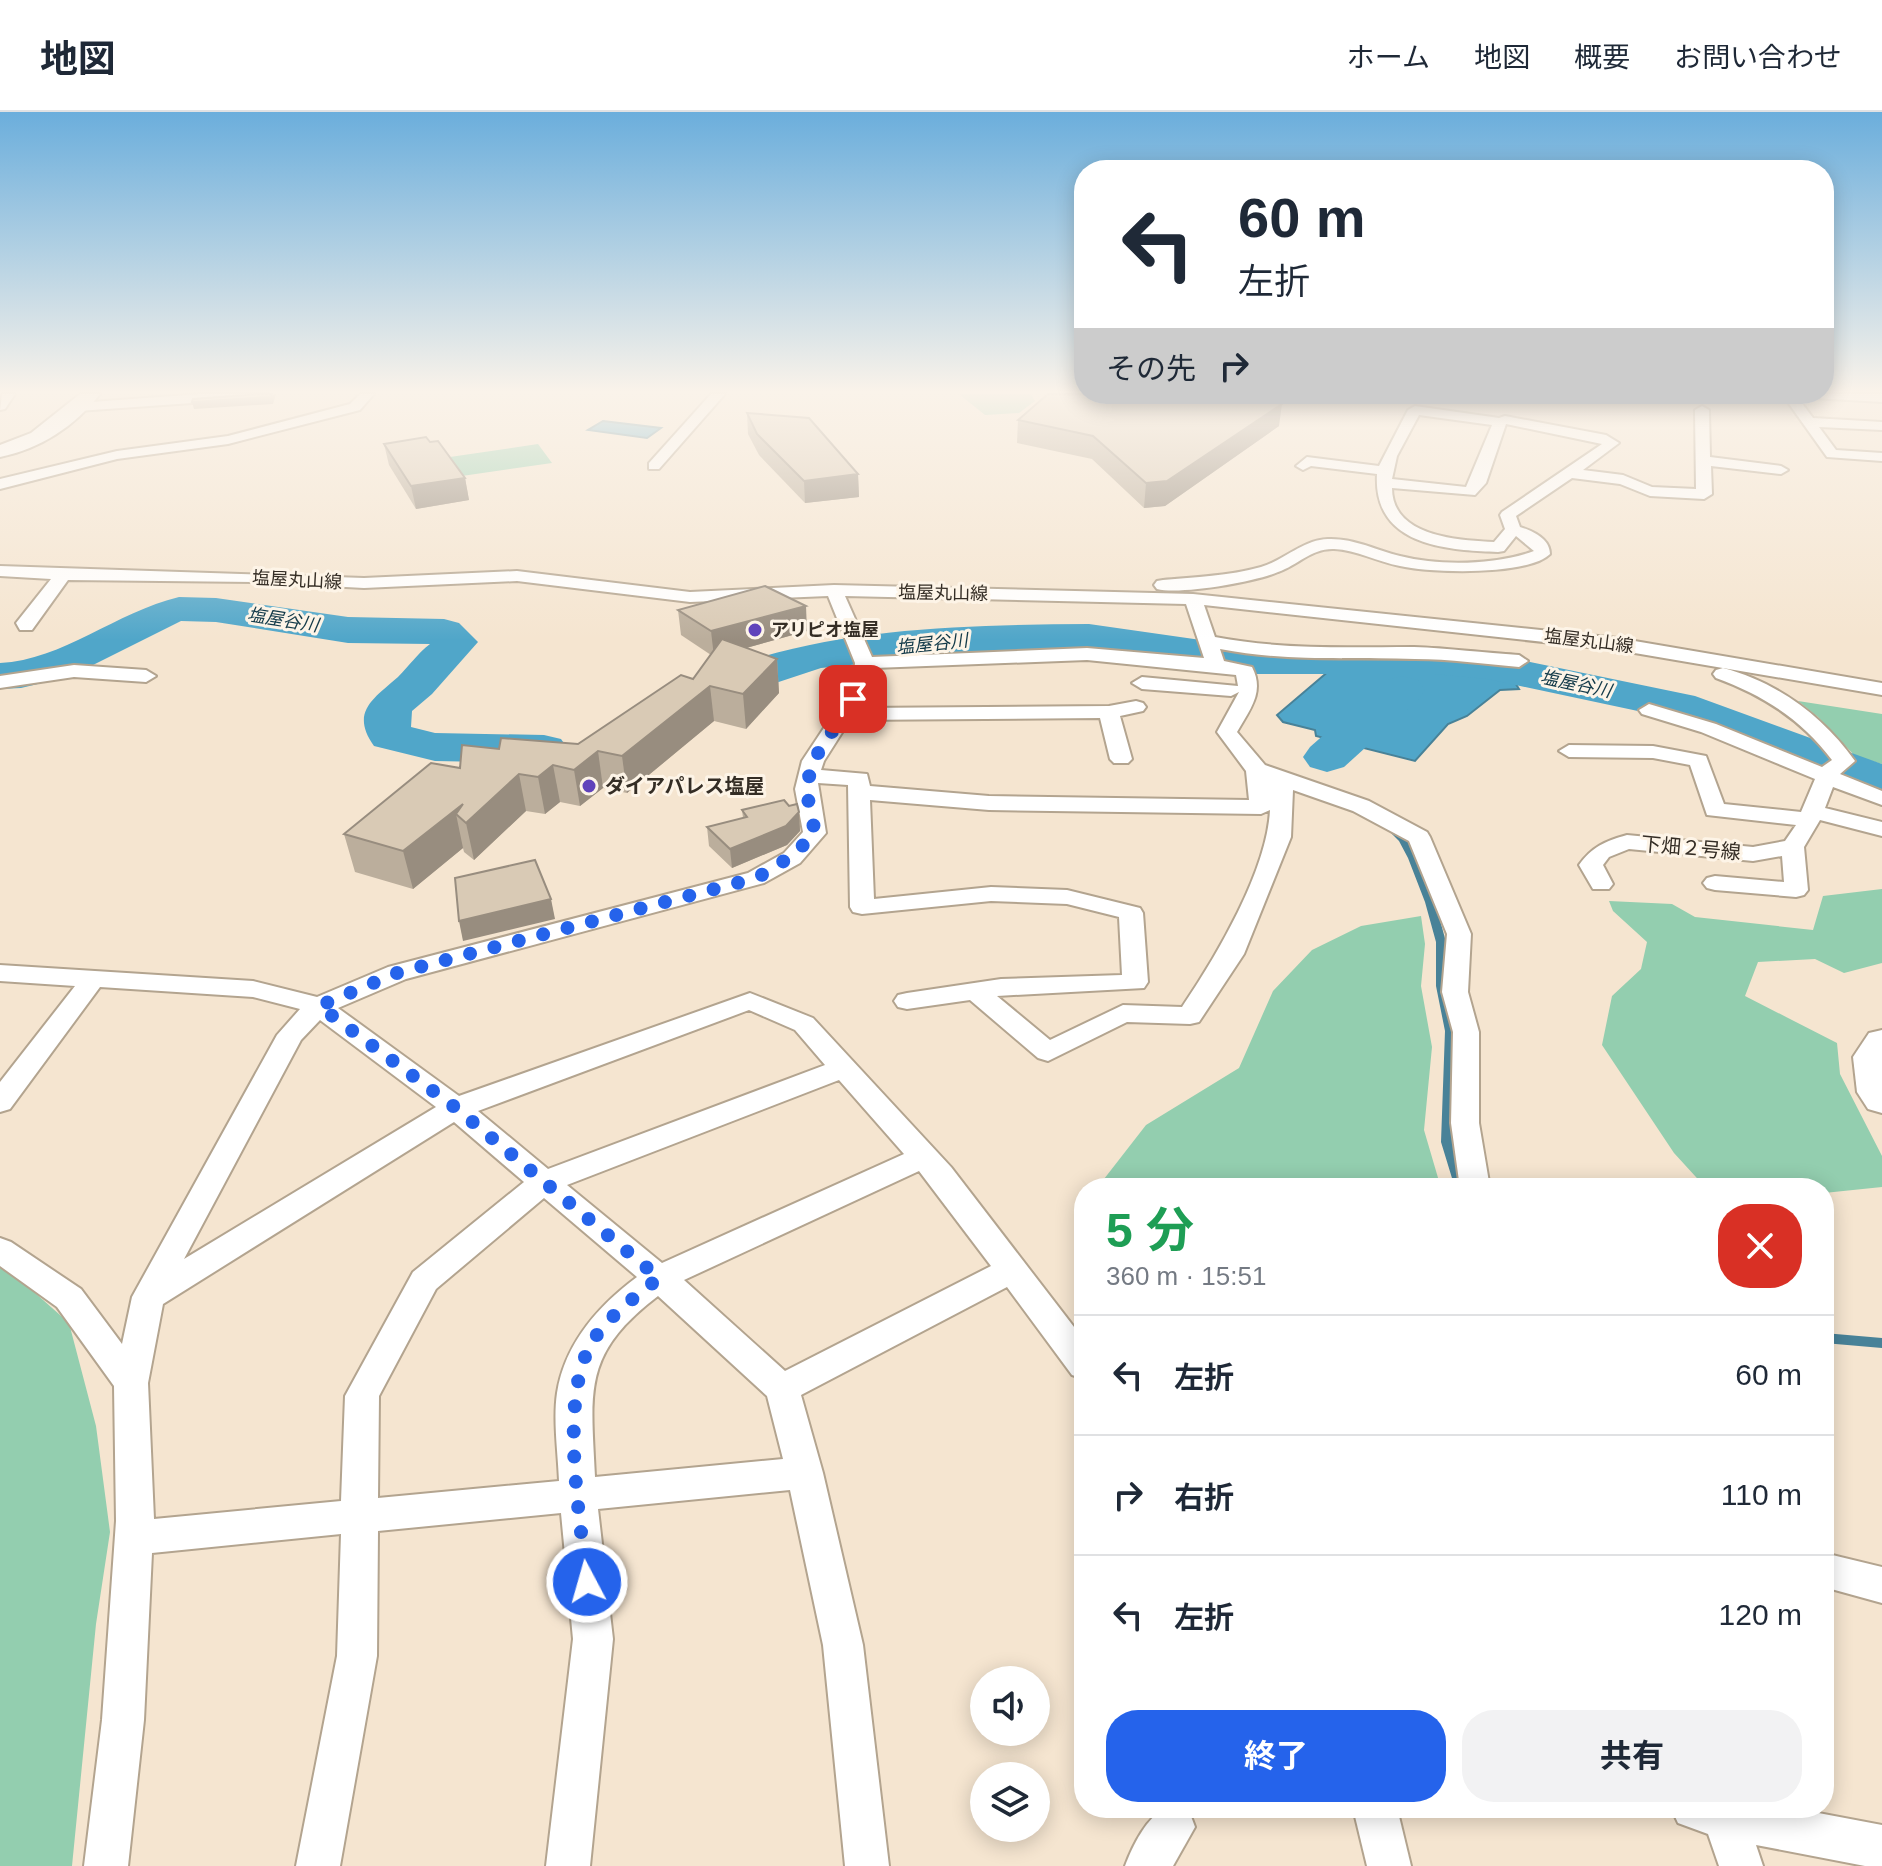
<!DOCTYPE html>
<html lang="ja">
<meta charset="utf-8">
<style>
body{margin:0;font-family:Arial,"Noto Sans JP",sans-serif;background:#f2f2f3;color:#1f2937;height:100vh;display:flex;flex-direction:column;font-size:30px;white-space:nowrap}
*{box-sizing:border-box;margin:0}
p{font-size:26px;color:#747a83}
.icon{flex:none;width:44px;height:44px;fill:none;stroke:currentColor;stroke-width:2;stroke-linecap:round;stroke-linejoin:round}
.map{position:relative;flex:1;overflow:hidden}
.drawer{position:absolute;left:1074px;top:1066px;width:760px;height:640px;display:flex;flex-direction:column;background:#fff;border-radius:32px;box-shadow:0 4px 20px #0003}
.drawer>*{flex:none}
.guide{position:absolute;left:1074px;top:48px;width:760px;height:244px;border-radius:32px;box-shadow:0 4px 20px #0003;background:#fff;color:#1f2937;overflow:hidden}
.tools{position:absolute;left:970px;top:1554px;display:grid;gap:16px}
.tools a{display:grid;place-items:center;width:80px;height:80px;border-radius:50%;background:#fff;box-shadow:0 4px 20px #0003;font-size:40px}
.pin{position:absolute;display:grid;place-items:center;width:68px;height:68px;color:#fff;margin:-34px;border-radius:16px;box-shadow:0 4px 12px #0006}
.me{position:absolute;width:88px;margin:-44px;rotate:354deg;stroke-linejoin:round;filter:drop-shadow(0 0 6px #0008)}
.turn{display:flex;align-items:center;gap:28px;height:168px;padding:0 32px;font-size:36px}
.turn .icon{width:104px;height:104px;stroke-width:2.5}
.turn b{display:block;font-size:56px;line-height:68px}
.then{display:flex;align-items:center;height:76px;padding:0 32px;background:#0003;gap:16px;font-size:30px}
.round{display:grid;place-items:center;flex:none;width:84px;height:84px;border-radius:32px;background:#f2f2f3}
.summary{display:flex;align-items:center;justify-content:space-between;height:136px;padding:0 32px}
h1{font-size:48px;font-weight:700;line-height:60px;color:#1e9e55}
.cta{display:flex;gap:16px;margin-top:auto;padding:16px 32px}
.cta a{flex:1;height:92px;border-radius:32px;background:#2563eb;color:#fff;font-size:32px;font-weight:700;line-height:92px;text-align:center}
.cta a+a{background:#f2f2f3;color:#1f2937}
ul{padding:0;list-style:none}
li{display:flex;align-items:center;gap:24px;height:120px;padding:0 32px;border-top:2px solid #e0e1e3}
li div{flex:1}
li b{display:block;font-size:30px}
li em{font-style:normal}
header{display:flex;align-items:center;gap:48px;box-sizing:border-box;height:112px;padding:0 40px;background:#fff;border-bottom:2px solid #e0e1e3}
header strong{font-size:38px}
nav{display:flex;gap:44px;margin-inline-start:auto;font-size:28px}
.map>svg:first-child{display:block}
</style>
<header>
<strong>地図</strong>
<nav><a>ホーム</a><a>地図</a><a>概要</a><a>お問い合わせ</a></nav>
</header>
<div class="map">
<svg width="1882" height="1754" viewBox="0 0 1882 1754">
<rect width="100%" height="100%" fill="#f5e5d0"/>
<g fill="#93ceaf">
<path d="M959,282H1031L1035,289L1019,301L985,303Z"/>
<path d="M538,332L552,351L455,365L443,346Z"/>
<path d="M1798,589L1882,602V652L1855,644L1818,605Z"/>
<path d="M1882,777V851L1844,861L1815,847L1758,850L1745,884L1837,931L1840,962L1882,1044V1075L1824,1081V1076H1706L1674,1041L1602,933L1612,884L1641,857L1647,830L1613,799L1609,789L1672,792L1695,805L1813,818L1823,784Z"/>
<path d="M1421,804L1425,832L1421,874L1432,935L1424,1018L1441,1076H1097L1146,1013L1239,956L1273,879L1312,838L1361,814Z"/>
<path d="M0,1156L16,1164L69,1211L96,1314L110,1420L96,1512L72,1754H0Z"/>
</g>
<g fill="#50a6c9" stroke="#488298" stroke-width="2">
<path d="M603,309L661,316L647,326L588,318Z"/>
<path d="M1447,556L1511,564L1519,577L1500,578L1467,604L1448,612L1415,649L1316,624L1315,618L1283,610L1277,603L1330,558Z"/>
</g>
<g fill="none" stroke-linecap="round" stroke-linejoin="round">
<g fill="#488298" fill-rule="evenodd">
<path d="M1395,718L1406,726L1416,746L1435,790L1446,830V874L1455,919L1453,1030L1467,1076H1455L1441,1030L1445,919L1436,874V830L1425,790L1408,746L1399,729L1391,721Z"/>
<path d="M1824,1221L1882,1226V1236L1824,1231Z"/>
</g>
<g fill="#50a6c9" fill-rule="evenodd">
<path d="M179,485L216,486L348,505L444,507L459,511L478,530L432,582L412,599L411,615L435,621L544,623L561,627L568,637L561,647L544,651L435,649L374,634C350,600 373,587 398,565C409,554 417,542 430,532L348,531L216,510L181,509L71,564L21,576L0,577V551C63,548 116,500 179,485Z"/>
<path d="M1089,512L1257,536H1434L1487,541L1695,584L1882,652V682L1834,669L1666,605L1487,567L1434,562H1257L1089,538L986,539L821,556L700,596L684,592L677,582C687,568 703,565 719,559C835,515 966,513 1089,512Z"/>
<path d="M1402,564L1418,568L1425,578L1418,588L1344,655L1327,660L1310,655L1303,645L1310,635L1386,568Z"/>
</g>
<defs>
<g id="street">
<path d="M2,282H15L5,297L0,298Z"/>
<path d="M200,282H268L262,286L78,299L71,295L78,291Z"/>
<path d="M360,282H374L360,298L228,332L117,347L0,377V367L117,339L228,324L350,292Z"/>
<path d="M711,282H725L659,357H649V351Z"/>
<path d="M1782,282H1795L1813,306L1882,310V318L1819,315L1836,338L1882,341V349L1827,345Z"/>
<path d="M1808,282H1882V290L1814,286Z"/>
<path d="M1415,294L1499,306L1505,304L1606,323L1619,331L1583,358L1623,363L1652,375L1696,377L1695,298L1702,294L1709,298L1710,345L1781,354L1788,358L1781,362L1711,354L1712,382L1704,387L1650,384L1620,372L1572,366L1516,404L1520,415C1533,419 1550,427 1550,442C1528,464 1430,461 1400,454C1378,450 1357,438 1334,437C1312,436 1298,453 1278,460C1255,470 1180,483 1157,477L1154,473L1157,469L1163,468C1195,465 1229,464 1261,455C1285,448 1302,428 1328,427C1353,426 1376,438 1400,444C1440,454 1495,453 1534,439L1516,424L1504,439L1498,440C1444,438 1373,433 1377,362L1311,354L1303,358L1296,354L1307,345L1379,354L1408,298ZM1419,303L1492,313L1466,375L1392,367L1397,344ZM1506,312L1602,332L1502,400L1500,403L1505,417L1494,430C1458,428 1392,425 1392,376L1475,383L1486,371Z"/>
<path d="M0,454L364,466L517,459L690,480L834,473L1193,482L1617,526L1882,571V583L1617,538L1204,493L1215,525C1284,538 1345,535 1414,535C1449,536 1484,541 1519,543L1528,549L1519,555C1485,552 1450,547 1415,547C1349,545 1286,550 1220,537L1224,549L1252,555C1265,580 1250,597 1237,620L1265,653L1369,689L1427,720L1430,725L1471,822L1468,880L1479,920V1011L1490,1076H1460L1451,1011L1453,920L1442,880L1447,822L1409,729L1353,699L1293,678L1291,725L1244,842L1199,910L1190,912L1127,910L1048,949L1038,946L970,888L907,897L898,895L894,889L898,883L907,881L1001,867L1122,863L1119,805L1067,792L991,789L862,802L853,800L850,795L848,673L818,671L826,721L800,751L764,771L406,867L338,896L459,984L750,881L813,906L951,1055L1084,1228V1267L1072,1263L1007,1175L801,1283L823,1361L863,1533L889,1754H845L823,1533L790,1378L598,1397L613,1527L590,1754H546L573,1527L561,1401L378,1419L377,1544L340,1754H296L337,1544L341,1422L152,1441L144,1608L128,1754H84L102,1608L116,1409L114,1274L57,1195L0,1154V1126L11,1130L81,1177L122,1232L132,1185L277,923L300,897L253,885L100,875L10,997L0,1000V970L75,874L0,869V853L253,869L317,885L388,855L748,761L784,741L803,720L795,677L802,649L853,572L855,551L828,484L690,490L517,469L364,476L254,470L68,468L32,518H20L16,511L51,467L0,464ZM845,484L1186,492L1204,546L1087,536L872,545ZM1087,548L1236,563L1238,574L1142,565L1132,571L1142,577L1231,584L1239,580L1217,620L1246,659L1249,688L989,684L870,674L867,662L821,658L824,649L850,608L1100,606L1110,647L1114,651H1128L1132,647L1120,604L1143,599L1146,595L1143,591L1136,589L1109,594L858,596L873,572L874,556ZM870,688L989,698L1261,702L1270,698C1267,759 1216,845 1182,895L1123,893L1050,928L997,884L1144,876L1148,870L1143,801L1140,796L1067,778L991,775L874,787ZM749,898L795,918L825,953L548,1057L478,999ZM320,908L436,995L184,1147L301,928ZM839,968L904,1042L662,1151L567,1073ZM454,1010L524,1070L413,1160L345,1284L341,1389L154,1407L148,1271L163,1192ZM919,1059L991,1154L785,1259L684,1168ZM544,1086L637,1165C598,1194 565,1231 557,1281C553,1308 558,1341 559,1369L378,1386L379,1284L436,1177ZM658,1184L767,1284L783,1347L595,1365C591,1278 582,1242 658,1184Z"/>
<path d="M74,553L146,558L156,564L146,570L74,565L0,576V564Z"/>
<path d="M1723,556C1777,570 1823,604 1855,649L1840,662L1882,679V693L1833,675L1825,696L1882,710V724L1820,708L1804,735L1808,778L1804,783L1796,785L1715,778L1707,776L1703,771L1707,766L1715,764L1784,770L1782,744L1753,749L1629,737L1609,745L1603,753L1613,772L1609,777H1593L1579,753C1592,735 1605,729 1627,723L1753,735L1785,729L1796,713L1707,703L1690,653L1653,646L1569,645L1559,639L1569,633L1653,634L1706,644L1724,692L1801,700L1815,667L1701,620L1642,602L1639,598L1649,592L1716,612L1822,655L1832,648C1802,608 1763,583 1716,566L1713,562L1716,558Z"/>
<path d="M1824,1441L1882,1455V1491L1824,1475Z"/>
<path d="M1166,1696L1189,1699L1195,1715L1173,1754H1125C1132,1735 1147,1704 1166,1696Z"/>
<path d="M1353,1696H1397L1411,1754H1367Z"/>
<path d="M1671,1696H1792L1882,1713V1754H1865L1756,1733L1763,1754H1719L1708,1722L1678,1711Z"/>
</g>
<g id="secondary">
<path d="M80,282H100C75,314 40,337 0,345V333L31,321Z"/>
<path d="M1882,918V1001L1868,997L1857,980L1853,945L1869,921Z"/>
</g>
</defs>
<use href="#street" stroke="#b3a48f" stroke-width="4"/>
<use href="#secondary" stroke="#b3a48f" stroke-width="4"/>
<use href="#street" fill="#fff" fill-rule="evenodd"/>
<use href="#secondary" fill="#fff" fill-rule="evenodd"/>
</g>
<g fill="#bbae9c">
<path d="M1048,282H1280L1273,291L1279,314L1165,394L1144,396L1092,347L1017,331L1018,308Z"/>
<path d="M747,301L858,362L859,385L805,391L759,343L748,322Z"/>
<path d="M384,332L465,366L469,388L416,397L389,353Z"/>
<path d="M678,498L807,519L746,536L777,547L779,581L746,617L714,609L627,681L603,676L580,694L560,690L545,702L526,699L474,748L464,740L463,736L413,777L355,760L344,722L460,656L499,637L578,632L693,567L711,543L681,523Z"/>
<path d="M742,698L799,700L800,719L787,733L732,756L709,734L707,715L743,706Z"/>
</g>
<g fill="#988d7f">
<path d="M276,282L273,292L194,297L192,290Z"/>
<path d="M1265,282H1280L1262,305L1282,292L1279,314L1165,394L1144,396L1146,371L1260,289Z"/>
<path d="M858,362L859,385L805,391L804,369Z"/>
<path d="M465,366L469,388L416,397L411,374Z"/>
<path d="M806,494L807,519L714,545L711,519Z"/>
<path d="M777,547L779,581L746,617L743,582Z"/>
<path d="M710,574L714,609L627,681L622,644Z"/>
<path d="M598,639L603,676L580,694L574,658Z"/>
<path d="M553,653L560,690L545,702L538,665Z"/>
<path d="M519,662L526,699L474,748L466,711L456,702L463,736L413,777L403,739L463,692Z"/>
<path d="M799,700L800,719L787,733L732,756L730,737Z"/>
<path d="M551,787L555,807L463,829L459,809Z"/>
</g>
<g fill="#d9cab5" stroke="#988d7f" stroke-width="2">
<path d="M258,282H272L271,285L192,290L193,287Z"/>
<path d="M1048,282H1265L1260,289L1282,292L1167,369L1146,371L1093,324L1018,308Z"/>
<path d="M747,301L809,306L858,362L804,369L757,322Z"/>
<path d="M426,325L430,330L438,329L465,366L411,374L384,332Z"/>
<path d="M765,474L806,494L711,519L678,498Z"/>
<path d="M722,527L777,547L743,582L710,574L622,644L598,639L574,658L553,653L538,665L519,662L466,711L456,702L463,692L403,739L344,722L431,651L460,656L462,633L499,637L501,626L578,632L681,563L693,567Z"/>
<path d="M784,688L789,694L797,692L799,700L786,714L730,737L707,715L747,705L742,698Z"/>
<path d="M535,748L551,787L459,809L455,766Z"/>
</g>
<linearGradient id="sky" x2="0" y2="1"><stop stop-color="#6baedc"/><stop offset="0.53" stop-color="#faf3ea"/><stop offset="1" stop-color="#faf3ea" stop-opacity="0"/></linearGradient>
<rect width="1882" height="528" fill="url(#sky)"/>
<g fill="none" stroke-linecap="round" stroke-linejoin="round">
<path stroke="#2563eb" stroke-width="14" stroke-dasharray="0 25.2" d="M587,1470C580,1405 561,1299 587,1240C599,1211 635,1185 659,1166L456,996L319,894L397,861L756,766C780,753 797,741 815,721L806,677L813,649L853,587"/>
</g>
<g fill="#6043bb" stroke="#fdf4e7" stroke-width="3">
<circle cx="755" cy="518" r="8"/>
<circle cx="589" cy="674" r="8"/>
</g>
<g text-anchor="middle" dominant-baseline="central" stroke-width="6" stroke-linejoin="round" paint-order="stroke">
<g font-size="18" fill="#342d25" stroke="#fdf4e7">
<text transform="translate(297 468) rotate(3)">塩屋丸山線</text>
<text transform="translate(943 481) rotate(1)">塩屋丸山線</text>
<text transform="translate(1589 529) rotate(7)">塩屋丸山線</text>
</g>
<g font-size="18" font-style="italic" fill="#133a49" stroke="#fdf4e7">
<text transform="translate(283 508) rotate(9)">塩屋谷川</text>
<text transform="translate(932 532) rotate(-6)">塩屋谷川</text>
<text transform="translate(1576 572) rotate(12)">塩屋谷川</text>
</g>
<g font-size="18" font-weight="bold" fill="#342d25" stroke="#fdf4e7" text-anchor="start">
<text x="771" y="518">アリピオ塩屋</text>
</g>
<g font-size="20" font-weight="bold" fill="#342d25" stroke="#fdf4e7" text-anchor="start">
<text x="605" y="674">ダイアパレス塩屋</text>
</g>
<g font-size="20" fill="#342d25" stroke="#fdf4e7">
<text transform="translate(1691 736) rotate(5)">下畑２号線</text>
</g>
</g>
</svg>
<div class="tools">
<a><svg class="icon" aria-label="sound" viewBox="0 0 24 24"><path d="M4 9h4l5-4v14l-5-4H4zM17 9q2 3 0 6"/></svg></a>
<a><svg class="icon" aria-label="layers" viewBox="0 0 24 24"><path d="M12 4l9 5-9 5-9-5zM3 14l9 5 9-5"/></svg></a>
</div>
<div class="pin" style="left:853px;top:587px;background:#d93025"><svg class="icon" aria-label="arrive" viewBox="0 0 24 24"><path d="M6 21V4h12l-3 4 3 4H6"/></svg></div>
<svg class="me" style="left:587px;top:1470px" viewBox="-20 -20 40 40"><circle r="17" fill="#2563eb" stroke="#fff" stroke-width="3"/><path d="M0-11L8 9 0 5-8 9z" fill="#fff"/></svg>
<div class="guide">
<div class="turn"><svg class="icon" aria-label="left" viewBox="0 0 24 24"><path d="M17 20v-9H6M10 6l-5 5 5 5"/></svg><div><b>60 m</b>左折</div></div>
<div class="then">その先<svg class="icon" aria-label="right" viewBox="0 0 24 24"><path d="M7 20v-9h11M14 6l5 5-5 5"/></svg></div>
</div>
<section class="drawer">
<div class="summary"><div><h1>5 分</h1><p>360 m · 15:51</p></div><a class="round" style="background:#d93025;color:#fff"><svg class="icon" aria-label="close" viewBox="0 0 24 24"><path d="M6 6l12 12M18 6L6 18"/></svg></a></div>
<ul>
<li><svg class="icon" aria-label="left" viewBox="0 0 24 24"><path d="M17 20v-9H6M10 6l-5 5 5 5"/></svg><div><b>左折</b></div><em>60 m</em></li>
<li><svg class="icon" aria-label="right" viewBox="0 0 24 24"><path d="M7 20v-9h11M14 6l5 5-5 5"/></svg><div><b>右折</b></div><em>110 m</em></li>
<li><svg class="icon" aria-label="left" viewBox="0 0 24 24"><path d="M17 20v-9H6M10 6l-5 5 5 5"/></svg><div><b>左折</b></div><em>120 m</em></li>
</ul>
<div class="cta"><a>終了</a><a>共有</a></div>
</section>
</div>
